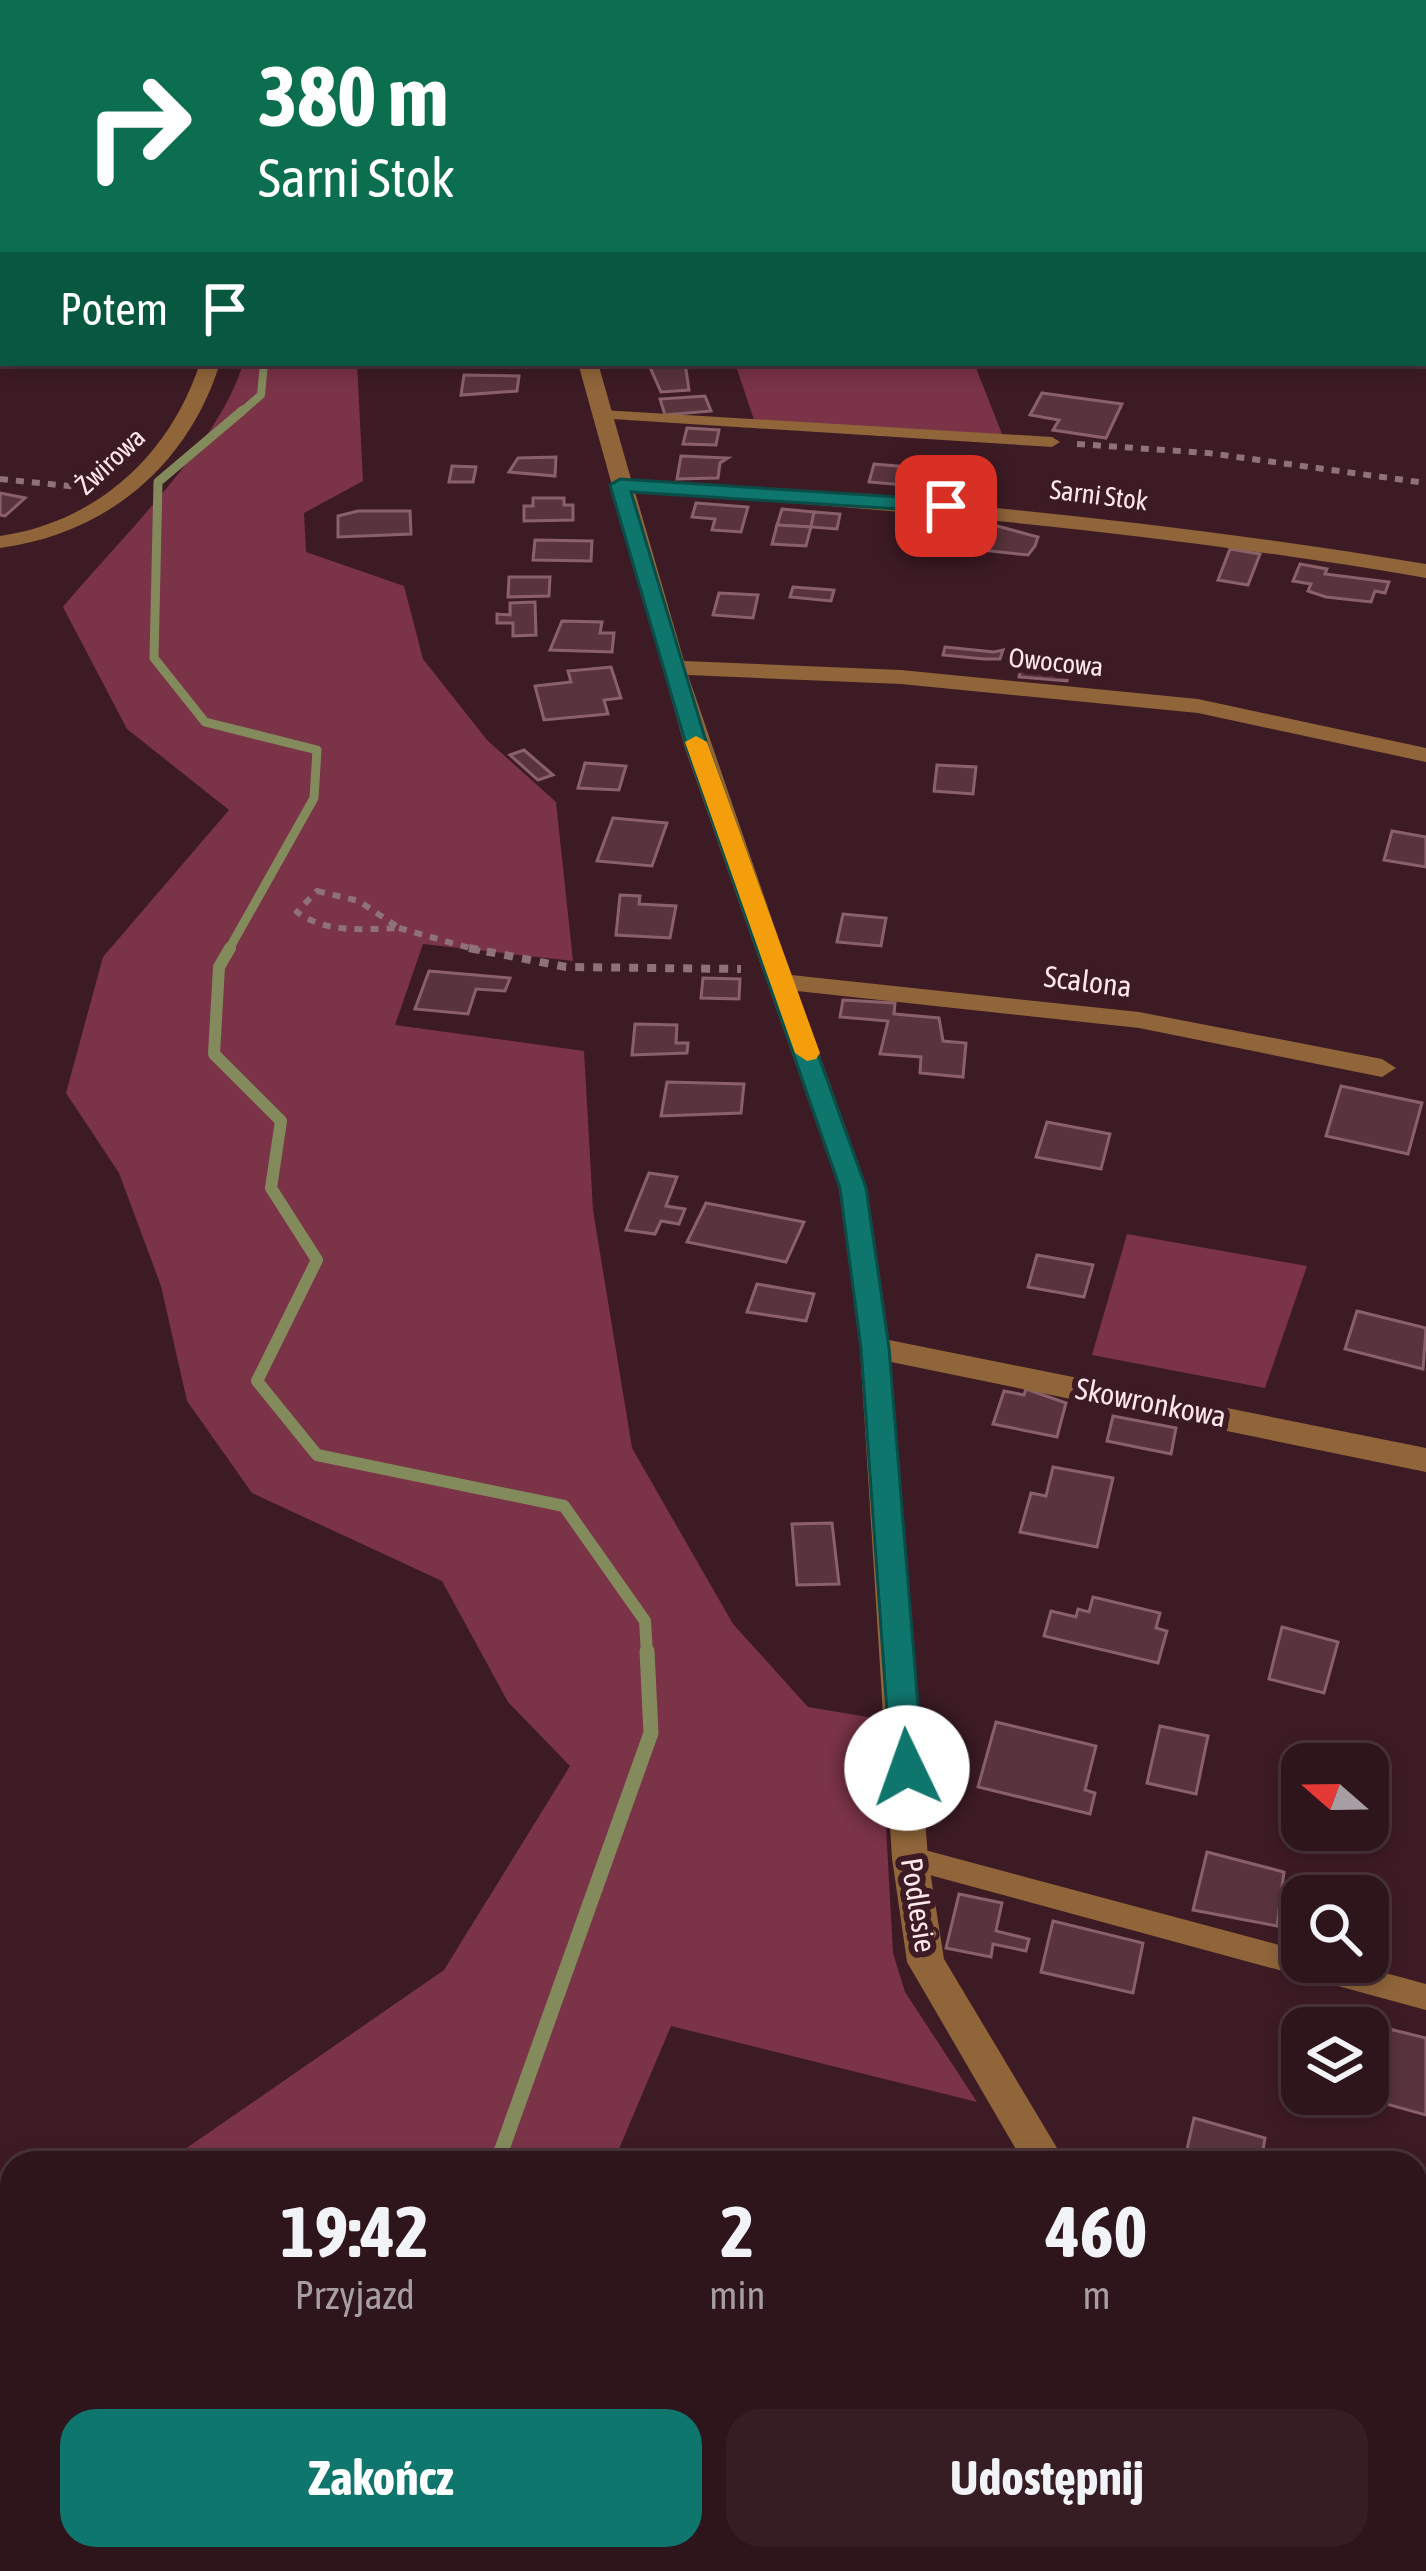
<!DOCTYPE html>
<html lang="pl">
<meta charset="utf-8">
<style>
body{margin:0;font-family:"Asap Condensed",sans-serif;background:#361d24;color:#f1f3f6;height:100vh;display:flex;flex-direction:column;font-size:45px;white-space:nowrap}
*{box-sizing:border-box;margin:0}
p{font-size:39px;color:#a79ea3}
.icon{flex:none;width:66px;height:66px;fill:none;stroke:currentColor;stroke-width:2;stroke-linecap:round;stroke-linejoin:round}
.map{position:relative;flex:1;overflow:hidden}
.panel{position:absolute;left:0px;top:2151px;width:1428px;height:420px;display:flex;flex-direction:column;background:#2e141b;border-radius:36px 36px 0 0;box-shadow:0 6px 18px #0003,0 0 0 3px #49333a}
.panel>*{flex:none}
.guide{position:absolute;left:0px;top:0px;width:1428px;height:366px;box-shadow:0 6px 18px #0003,0 0 0 3px #49333a;background:#0b6e4f;color:#fff;overflow:hidden}
.needle{width:78px;rotate:290deg}
.fabs{position:absolute;left:1281px;top:1743px;display:grid;gap:24px}
.fabs a{display:grid;place-items:center;width:108px;height:108px;border-radius:24px;background:#2e141b;box-shadow:0 6px 18px #0003,0 0 0 3px #49333a;font-size:60px}
.pin{position:absolute;display:grid;place-items:center;width:102px;height:102px;color:#fff;margin:-51px;border-radius:24px;box-shadow:0 6px 18px #0006}
.me{position:absolute;width:132px;margin:-66px;rotate:357deg;stroke-linejoin:round;filter:drop-shadow(0 0 9px #0008)}
.turn{display:flex;align-items:center;gap:42px;height:252px;padding:0 60px;font-size:54px}
.turn .icon{width:156px;height:156px;stroke-width:2.5}
.turn b{display:block;font-size:84px;line-height:102px}
.then{display:flex;align-items:center;height:114px;padding:0 60px;background:#0003;gap:24px;font-size:45px}
.eta{display:flex;justify-content:space-evenly;align-items:center;height:204px;text-align:center}
.eta b{font-size:72px;font-weight:700;line-height:84px}
.cta{display:flex;gap:24px;margin-top:auto;padding:24px 60px}
.cta a{flex:1;height:138px;border-radius:36px;background:#0f766e;color:#fff;font-size:48px;font-weight:700;line-height:138px;text-align:center}
.cta a+a{background:#361d24;color:#f1f3f6}
.map>svg:first-child{display:block}
</style>
<div class="map">
<svg width="1426" height="2571" viewBox="0 0 1426 2571">
<rect width="100%" height="100%" fill="#3d1b24"/>
<g fill="#7a3347">
<path d="M243,363H357L363,481L304,513L306,552L404,586L423,659L487,740L556,802L573,961L423,944L395,1025L584,1051L593,1210L632,1448L733,1624L808,1707L880,1719L893,1953L905,1992L977,2102L671,2026L613,2163H165L444,1970L570,1766L508,1702L442,1581L252,1493L187,1401L161,1286L119,1173L66,1093L103,957L229,810L127,729L63,607C116,543 222,441 243,363Z"/>
<path d="M735,363H974L1004,439L755,423Z"/>
<path d="M1127,1234L1307,1266L1265,1388L1092,1355Z"/>
<path d="M12,2322V2559H805L804,2571H0V2335Z"/>
</g>
<g fill="none" stroke-linecap="round" stroke-linejoin="round">
<g stroke="#838b5d" stroke-width="8">
<path d="M393,0L397,3"/>
<path d="M240,413L261,395L264,363"/>
</g>
<path stroke="#838b5d" stroke-width="9" d="M228,951L314,798L317,750L205,722L154,658L158,482L243,410"/>
<path stroke="#838b5d" stroke-width="12" d="M230,948L219,967L214,1054L281,1121L271,1188L317,1260L257,1381L317,1455L564,1506L645,1621L647,1654"/>
<g stroke="#838b5d" stroke-width="15">
<path d="M497,2163L651,1733L647,1651"/>
<path d="M0,2535L12,2528"/>
</g>
</g>
<g fill="#59343d" stroke="#8a616a" stroke-width="3">
<path d="M648,363H685L689,390L661,392Z"/>
<path d="M464,375L519,376L517,391L461,395Z"/>
<path d="M1042,393L1122,404L1106,438L1053,430L1059,420L1030,415Z"/>
<path d="M705,396L711,411L665,415L660,399Z"/>
<path d="M687,428L719,430L716,445L683,444Z"/>
<path d="M681,456L728,458L720,463L718,478L677,479Z"/>
<path d="M556,457L555,476L509,472L518,458Z"/>
<path d="M874,464L920,468L925,475L915,486L869,482Z"/>
<path d="M452,466L476,467L473,482H449Z"/>
<path d="M0,493L25,498L5,516L0,515Z"/>
<path d="M533,498H564V505H573V520L524,521V506H533Z"/>
<path d="M696,503L748,507L741,532L712,530L715,519L692,517Z"/>
<path d="M782,509L814,512L811,527L777,525Z"/>
<path d="M358,511H410L411,534L338,537V516Z"/>
<path d="M814,512L840,514L837,529L811,527Z"/>
<path d="M986,523L1038,537L1035,546L1028,555L973,549Z"/>
<path d="M777,525L811,527L806,546L772,544Z"/>
<path d="M535,540L592,541L591,561L533,560Z"/>
<path d="M1230,549L1260,554L1248,585L1218,580Z"/>
<path d="M1300,564L1327,569L1325,574L1389,582L1385,593L1375,591L1371,602L1326,597L1308,591L1311,584L1293,581Z"/>
<path d="M509,577H550L549,596L508,597Z"/>
<path d="M793,587L834,590L831,601L790,597Z"/>
<path d="M719,593L758,595L753,618L713,615Z"/>
<path d="M535,602L536,635L513,636V623H497V614L510,615V603Z"/>
<path d="M562,621L602,622L600,633H614L612,652L550,650Z"/>
<path d="M945,647L994,652L1003,650L1000,659H984L943,655Z"/>
<path d="M1022,656L1070,660L1067,681L1019,677Z"/>
<path d="M611,667L621,698L604,700L608,714L544,720L535,686L571,682L568,671Z"/>
<path d="M524,750L553,775L538,780L510,755Z"/>
<path d="M585,763L626,766L619,790L578,788Z"/>
<path d="M937,765L976,767L973,794L934,791Z"/>
<path d="M613,818L667,823L652,866L597,861Z"/>
<path d="M1392,831L1426,837V867L1384,860Z"/>
<path d="M620,895L640,896L639,904L676,906L670,938L616,935Z"/>
<path d="M843,914L886,918L881,946L837,942Z"/>
<path d="M429,971L510,978L505,991L476,989L468,1014L415,1009Z"/>
<path d="M703,978L740,979L739,999L701,998Z"/>
<path d="M843,1000L895,1003L894,1014L939,1018L943,1041L966,1043L963,1077L920,1073L921,1057L880,1054L888,1021L840,1017Z"/>
<path d="M635,1024L677,1025L676,1043H688L687,1053L632,1055Z"/>
<path d="M667,1082L744,1084L741,1113L661,1116Z"/>
<path d="M1341,1086L1422,1103L1408,1154L1326,1136Z"/>
<path d="M1047,1122L1110,1134L1101,1169L1036,1157Z"/>
<path d="M649,1173L677,1177L666,1206L685,1209L679,1224L661,1221L655,1234L626,1230Z"/>
<path d="M706,1203L804,1222L786,1262L687,1242Z"/>
<path d="M1037,1255L1093,1265L1084,1297L1028,1287Z"/>
<path d="M757,1284L814,1294L806,1321L747,1312Z"/>
<path d="M1357,1311L1426,1328L1423,1369L1345,1349Z"/>
<path d="M1026,1389L1066,1403L1057,1437L993,1424L1004,1391L1024,1395Z"/>
<path d="M1113,1416L1176,1428L1171,1454L1107,1441Z"/>
<path d="M1053,1467L1113,1478L1097,1547L1020,1532L1031,1493L1046,1496Z"/>
<path d="M832,1523L839,1584L797,1585L792,1524Z"/>
<path d="M1093,1597L1160,1613L1156,1628L1167,1631L1158,1663L1044,1636L1051,1611L1076,1617L1078,1609L1089,1612Z"/>
<path d="M1282,1627L1338,1642L1324,1693L1269,1679Z"/>
<path d="M996,1722L1096,1746L1085,1790L1095,1793L1090,1814L978,1787Z"/>
<path d="M1160,1726L1208,1736L1196,1794L1147,1783Z"/>
<path d="M1207,1852L1284,1872L1277,1926L1193,1910Z"/>
<path d="M959,1894L1002,1903L996,1931L1029,1939L1026,1951L993,1944L991,1957L946,1948Z"/>
<path d="M1053,1921L1143,1943L1133,1993L1041,1972Z"/>
<path d="M1385,2028L1426,2038V2115L1372,2100Z"/>
<path d="M1194,2118L1265,2138L1261,2163H1184Z"/>
<path d="M1202,2559H1276V2571H1201Z"/>
<path d="M1325,2559H1368V2571H1324Z"/>
</g>
<g fill="none" stroke-linecap="round" stroke-linejoin="round">
<g stroke="#8f7178" stroke-width="6" stroke-dasharray="8 8" stroke-linecap="butt">
<path d="M1077,444L1208,453L1426,483"/>
<path d="M0,479L79,487"/>
<path d="M317,891L359,901L399,928C364,929 327,934 297,912Z"/>
<path d="M399,928L480,951"/>
</g>
<path stroke="#8f7178" stroke-width="8" stroke-dasharray="9 9" stroke-linecap="butt" d="M469,948L566,967L741,969"/>
<g fill="#90653a" fill-rule="evenodd">
<path d="M602,410L1052,437L1060,442L1052,447L596,418L594,415Z"/>
<path d="M910,1846L1302,1951V1962H1345L1426,1984V2010L900,1867L895,1858L900,1849Z"/>
<path d="M1416,2480L1426,2483V2519L1416,2514Z"/>
</g>
<g fill="#90653a" fill-rule="evenodd">
<path d="M714,0H731L712,3Z"/>
<rect x="1425" y="147" width="1" height="11"/>
<rect x="1425" y="235" width="1" height="10"/>
<rect x="1425" y="340" width="1" height="12"/>
<path d="M200,363H220C188,466 106,534 0,548V536C97,522 170,455 200,363Z"/>
<path d="M578,363H598L631,479C898,496 1162,520 1426,564V578C1164,533 900,509 635,492L684,661L901,670L1198,699L1426,748V762L1198,713L901,684L688,675L791,975L1139,1012L1382,1059L1396,1068L1382,1077L1139,1028L797,991L867,1188L889,1340L1426,1448V1472L891,1362L928,1858L944,1959L1066,2163H1024L907,1962L892,1858L860,1348L839,1188L685,748Z"/>
<path d="M1111,2559H1155L1156,2571H1112Z"/>
</g>
</g>
<path fill="#0f766e" stroke="#0a4d48" stroke-width="3" d="M620,479L946,500L956,506L946,512L631,492L708,748L866,1188L889,1348L923,1768L918,1777H895L891,1768L861,1348L840,1188L687,748L610,485Z"/>
<path fill="#f59e0b" d="M696,736L707,742L820,1053L816,1059L807,1061L795,1053L685,742Z"/>
<g text-anchor="middle" dominant-baseline="central" stroke-width="12" stroke-linejoin="round" paint-order="stroke">
<g font-size="27" fill="#ffe7eb" stroke="#3d1b24">
<text transform="translate(110 461) rotate(-43)">Żwirowa</text>
<text transform="translate(1099 495) rotate(7)">Sarni Stok</text>
<text transform="translate(1056 662) rotate(6)">Owocowa</text>
</g>
<g font-size="30" fill="#ffe7eb" stroke="#3d1b24">
<text transform="translate(1088 981) rotate(7)">Scalona</text>
<text transform="translate(1151 1402) rotate(11)">Skowronkowa</text>
<text transform="translate(919 1905) rotate(81)">Podlesie</text>
</g>
</g>
</svg>
<div class="fabs">
<a><svg class="needle" viewBox="-14 -14 28 28"><path d="M0-13l5 13h-10z" fill="#e53935"/><path d="M0 13l5-13h-10z" fill="#a79ea3"/></svg></a>
<a><svg class="icon" aria-label="search" viewBox="0 0 24 24"><circle cx="10" cy="10" r="6"/><path d="M15 15l6 6"/></svg></a>
<a><svg class="icon" aria-label="layers" viewBox="0 0 24 24"><path d="M12 4l9 5-9 5-9-5zM3 14l9 5 9-5"/></svg></a>
</div>
<div class="pin" style="left:946px;top:506px;background:#d93025"><svg class="icon" aria-label="arrive" viewBox="0 0 24 24"><path d="M6 21V4h12l-3 4 3 4H6"/></svg></div>
<svg class="me" style="left:907px;top:1768px" viewBox="-20 -20 40 40"><circle r="19" fill="#fff"/><path d="M0-13L10 11 0 6-10 11z" fill="#0f766e"/></svg>
<div class="guide">
<div class="turn"><svg class="icon" aria-label="right" viewBox="0 0 24 24"><path d="M7 20v-9h11M14 6l5 5-5 5"/></svg><div><b>380 m</b>Sarni Stok</div></div>
<div class="then">Potem<svg class="icon" aria-label="arrive" viewBox="0 0 24 24"><path d="M6 21V4h12l-3 4 3 4H6"/></svg></div>
</div>
<section class="panel">
<div class="eta">
<div><b>19:42</b><p>Przyjazd</p></div>
<div><b>2</b><p>min</p></div>
<div><b>460</b><p>m</p></div>
</div>
<div class="cta"><a>Zakończ</a><a>Udostępnij</a></div>
</section>
</div>
